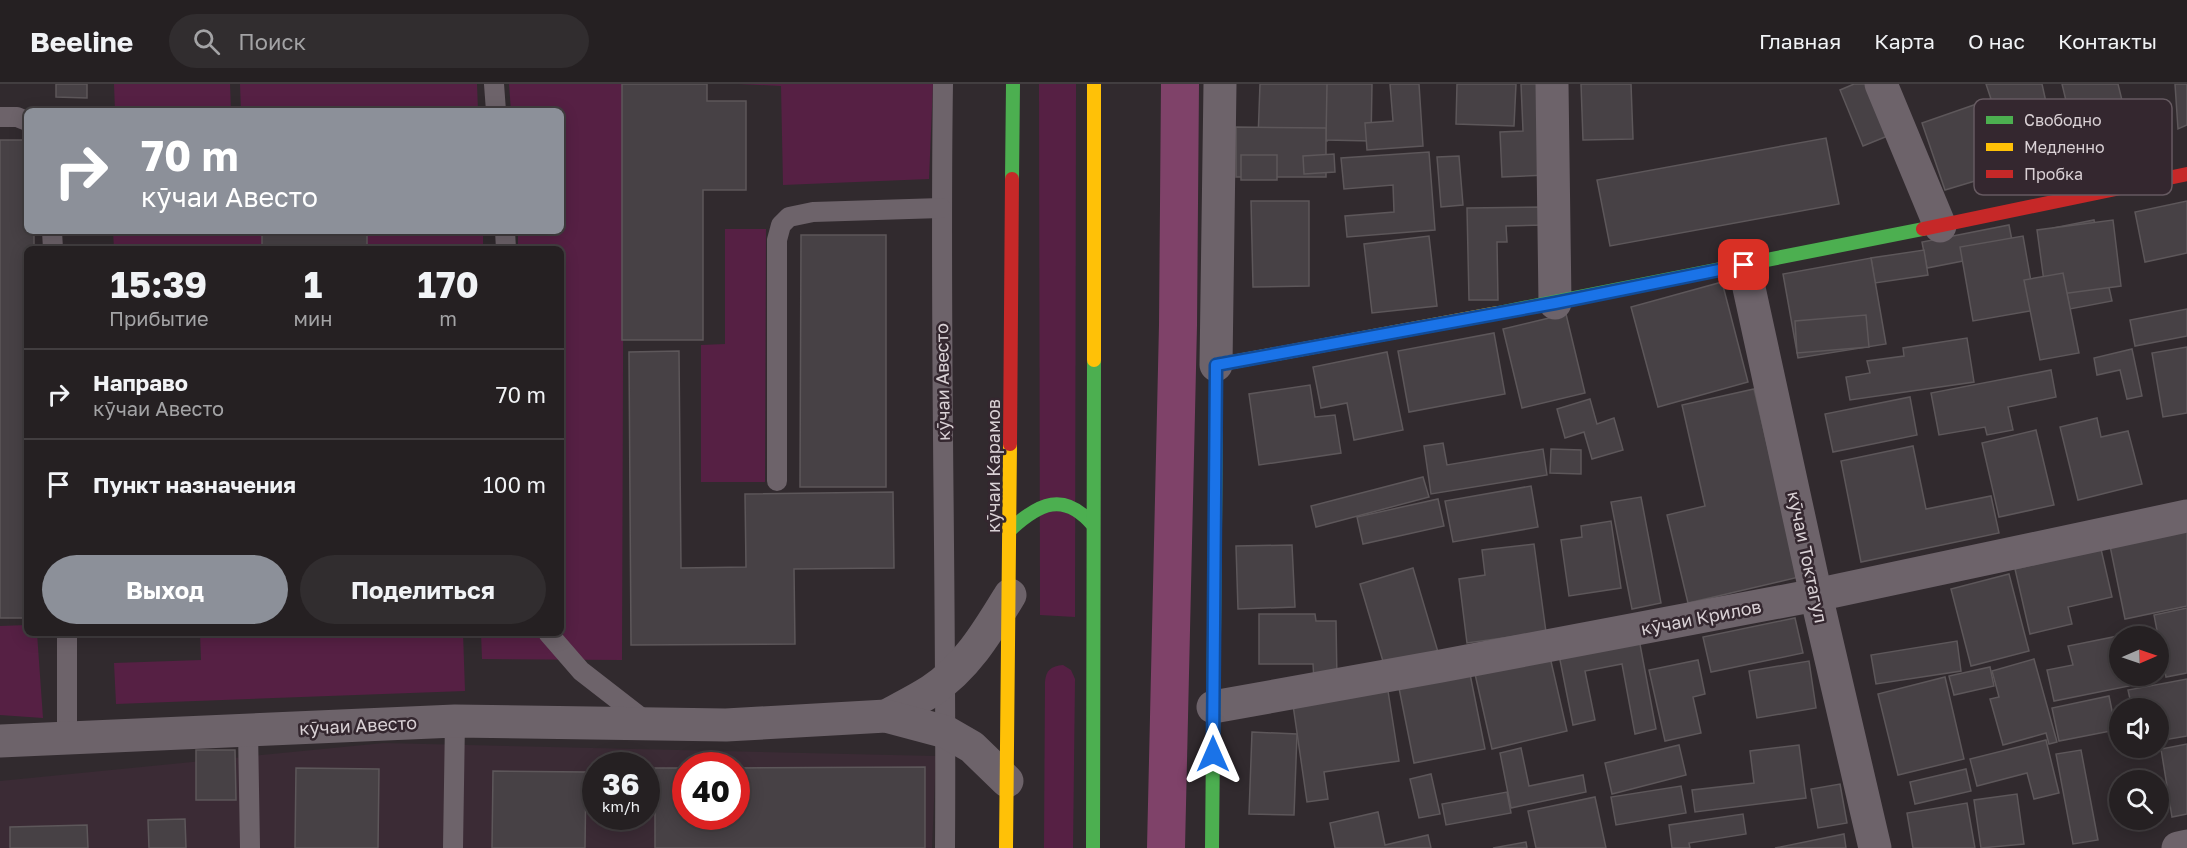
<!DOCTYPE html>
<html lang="ru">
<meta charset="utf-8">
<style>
body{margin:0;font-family:"Golos Text",sans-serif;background:#312d2f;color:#f1f3f6;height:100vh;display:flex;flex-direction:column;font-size:22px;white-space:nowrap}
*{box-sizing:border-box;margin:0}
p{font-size:20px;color:#a3a3a5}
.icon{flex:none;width:33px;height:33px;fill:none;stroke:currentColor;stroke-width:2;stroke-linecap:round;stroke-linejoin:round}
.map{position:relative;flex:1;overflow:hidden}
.sheet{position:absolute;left:24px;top:162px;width:540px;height:390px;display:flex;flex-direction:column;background:#252022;border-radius:9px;box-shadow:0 3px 15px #0003,0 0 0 2px #423e40}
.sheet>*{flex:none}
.guide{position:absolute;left:24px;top:24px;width:540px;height:126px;border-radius:9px;box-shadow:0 3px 15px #0003,0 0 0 2px #423e40;background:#8c9099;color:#fff;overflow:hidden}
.needle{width:39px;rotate:88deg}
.fabs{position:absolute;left:2109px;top:542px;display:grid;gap:12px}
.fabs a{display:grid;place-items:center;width:60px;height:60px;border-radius:50%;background:#252022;box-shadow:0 3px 15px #0003,0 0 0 2px #423e40;font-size:30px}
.speed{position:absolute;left:582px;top:668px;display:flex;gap:12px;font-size:30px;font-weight:700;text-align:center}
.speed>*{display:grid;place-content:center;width:78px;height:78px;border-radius:50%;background:#252022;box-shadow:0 3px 15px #0003,0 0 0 2px #423e40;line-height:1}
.speed small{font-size:15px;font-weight:400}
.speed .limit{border:9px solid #d22;background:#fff;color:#111}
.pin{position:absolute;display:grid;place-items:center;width:51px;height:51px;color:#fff;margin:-26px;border-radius:12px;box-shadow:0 3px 9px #0006}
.me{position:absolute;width:66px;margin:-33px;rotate:0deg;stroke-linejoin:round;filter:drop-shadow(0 0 4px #0008)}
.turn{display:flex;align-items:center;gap:21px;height:126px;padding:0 18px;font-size:27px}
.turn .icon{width:78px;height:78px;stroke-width:2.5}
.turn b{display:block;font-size:42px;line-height:51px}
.eta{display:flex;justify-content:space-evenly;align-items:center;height:102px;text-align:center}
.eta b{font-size:36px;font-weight:700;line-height:42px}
.primary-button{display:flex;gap:12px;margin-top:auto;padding:12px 18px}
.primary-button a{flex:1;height:69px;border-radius:36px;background:#8c9099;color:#fff;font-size:24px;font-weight:700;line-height:69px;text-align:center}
.primary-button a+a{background:#312d2f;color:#f1f3f6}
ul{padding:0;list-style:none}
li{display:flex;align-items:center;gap:18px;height:90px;padding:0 18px;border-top:2px solid #423e40}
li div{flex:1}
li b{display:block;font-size:22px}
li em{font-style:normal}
header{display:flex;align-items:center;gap:36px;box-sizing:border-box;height:84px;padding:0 30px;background:#252022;border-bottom:2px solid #423e40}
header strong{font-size:28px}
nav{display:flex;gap:33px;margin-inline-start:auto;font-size:21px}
.search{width:420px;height:54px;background:#312d2f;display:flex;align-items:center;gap:15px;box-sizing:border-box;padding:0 21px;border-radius:33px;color:#a3a3a5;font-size:22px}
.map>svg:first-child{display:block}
</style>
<header>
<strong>Beeline</strong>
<div class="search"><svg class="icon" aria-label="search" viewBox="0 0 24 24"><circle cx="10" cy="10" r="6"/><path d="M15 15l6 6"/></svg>Поиск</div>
<nav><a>Главная</a><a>Карта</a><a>О нас</a><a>Контакты</a></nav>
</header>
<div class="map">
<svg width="2187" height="764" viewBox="0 0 2187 764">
<rect width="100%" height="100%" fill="#312a2e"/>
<path fill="#3b2b35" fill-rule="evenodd" d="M384,659L936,672L932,764H0V697ZM596,681H646V732H596ZM686,681H736V732H686Z"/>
<g fill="#562044">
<path d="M114,0H230L231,27H115Z"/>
<path d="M240,0H477L478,27H241Z"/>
<path d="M509,0H624L622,576L482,575L481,549H561V165H518V147H561V27H511Z"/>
<path d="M738,0H933L929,95L783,101L781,2Z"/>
<path d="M1039,0H1076L1075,533L1040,531Z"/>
<path d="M725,145H766L765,398H701V261L725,260Z"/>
<path d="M113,147H483V165H114Z"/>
<path d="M27,541V549H37L43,634L0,631V542Z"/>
<path d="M200,549H463L465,607L116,620L114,579L201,576Z"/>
<path d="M1063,581L1071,586L1075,595L1073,764H1044L1045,598C1046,586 1051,582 1063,581Z"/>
</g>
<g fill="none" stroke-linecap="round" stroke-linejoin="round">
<path stroke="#7f4269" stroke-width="38" d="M1166,764L1178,241L1180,0"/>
</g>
<g fill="#474145" stroke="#5d575a" stroke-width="1.5">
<path d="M56,0H87V14L56,13Z"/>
<path d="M622,0H707V17H746V106H703V256H622Z"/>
<path d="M1260,0H1329L1327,57L1258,55Z"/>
<path d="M1327,0H1372L1371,57L1326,56Z"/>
<path d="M1390,0H1419L1423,62L1367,66L1365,39L1393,37Z"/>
<path d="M1457,0H1516L1514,42L1456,40Z"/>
<path d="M1521,0H1544L1548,91L1502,93L1500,48L1523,47Z"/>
<path d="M1581,0H1631L1633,55L1583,56Z"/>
<path d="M1854,0H1868L1890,51L1863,62L1840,6Z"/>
<path d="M1986,0H2042L2058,72L1945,106L1922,39L1991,15Z"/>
<path d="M2062,0H2118L2134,65L2081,79Z"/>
<path d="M2175,0H2187V41L2178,45Z"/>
<path d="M1236,43L1326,44V93H1236Z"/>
<path d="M1826,54L1839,120L1610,162L1597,96Z"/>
<path d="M0,56H27V147H34V165H27V534H0Z"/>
<path d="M1429,68L1435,146L1347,153L1345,132L1394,128L1393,101L1344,105L1341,74Z"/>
<path d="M1334,70L1335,88L1304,90L1303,72Z"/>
<rect x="1241" y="71" width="36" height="25"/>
<path d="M1459,72L1463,121L1441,123L1437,73Z"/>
<path d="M1251,117H1309V202L1253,203Z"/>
<path d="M2187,117V169L2145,178L2135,128Z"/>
<path d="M1544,123V141L1506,142L1507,158H1497L1498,216H1469L1467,124Z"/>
<path d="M2094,136L2112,217L2070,225L2053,144Z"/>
<path d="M2113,136L2121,202L2046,212L2037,146Z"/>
<path d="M2009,141L2014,167L1927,184L1922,158Z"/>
<rect x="262" y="147" width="105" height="18"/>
<path d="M801,151H886V403H800Z"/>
<path d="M1429,152L1437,222L1372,229L1364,160Z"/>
<path d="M2023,152L2036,226L1973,237L1960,163Z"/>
<path d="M1924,166L1928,191L1875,199L1871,174Z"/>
<path d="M1871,174L1886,260L1798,274L1783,190Z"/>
<path d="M2063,189L2079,269L2040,276L2024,196Z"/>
<path d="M1722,198L1748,298L1658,323L1631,223Z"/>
<path d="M2187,225V252L2135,262L2130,236Z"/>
<path d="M1566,230L1585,309L1522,324L1503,245Z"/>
<path d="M1866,231L1869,263L1797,269L1795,237Z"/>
<path d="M1494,249L1505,310L1409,328L1398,267Z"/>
<path d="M1967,254L1974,298L1850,316L1846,293L1870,289L1867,277L1904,272L1903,264Z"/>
<path d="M2187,263V329L2163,333L2152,269Z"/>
<path d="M2132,265L2142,312L2127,315L2120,286L2097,291L2094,274Z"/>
<path d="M679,267L681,484L746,483L745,410L893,408L894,484L794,485L795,560L631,561L629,268Z"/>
<path d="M1387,268L1403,346L1354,356L1347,319L1321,324L1313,283Z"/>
<path d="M2051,286L2056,313L2008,323L2013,346L1987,351L1985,343L1939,351L1931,309Z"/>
<path d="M1310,301L1315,333L1335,331L1341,369L1259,381L1249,310Z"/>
<path d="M1754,305L1799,493L1688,519L1667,431L1705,422L1682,321Z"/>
<path d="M1910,313L1917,351L1833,368L1825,330Z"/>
<path d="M1590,315L1597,340L1614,334L1623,366L1592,375L1584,348L1565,354L1557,325Z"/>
<path d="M2097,334L2101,353L2128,347L2142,400L2078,416L2060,343Z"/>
<path d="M2036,346L2054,421L1999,433L1982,359Z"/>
<path d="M1443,359L1447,381L1543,365L1547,391L1431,410L1424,362Z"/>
<path d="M1913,362L1926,425L1991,412L1999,449L1861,478L1841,377Z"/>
<path d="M1551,365L1581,366V390L1550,389Z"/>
<path d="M1423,393L1429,413L1316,443L1311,422Z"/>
<path d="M1531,402L1538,443L1453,458L1445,417Z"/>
<path d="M1641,413L1661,519L1632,525L1611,418Z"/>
<path d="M1438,415L1444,442L1363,460L1357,433Z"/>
<path d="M1611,437L1621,504L1569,512L1561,456L1582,453L1581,442Z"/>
<path d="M2187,440V522L2125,535L2109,457Z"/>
<path d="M1534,460L1546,548L1467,559L1459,495L1485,491L1482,466Z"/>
<path d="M1292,461L1295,523L1238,525L1236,462Z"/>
<path d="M2101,465L2112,513L2068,523L2072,540L2030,550L2015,485Z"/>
<path d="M1413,484L1438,568L1385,584L1360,500Z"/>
<path d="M2009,490L2029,567L1971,582L1951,505Z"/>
<path d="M2187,524V589L2166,593L2154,531Z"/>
<path d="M1259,530H1315L1316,537H1336L1337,596H1314L1313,580H1259Z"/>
<path d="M1795,534L1803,569L1711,588L1703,553Z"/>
<path d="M2118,552L2120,591H2127L2129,602L2054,617L2047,586L2073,581L2068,562Z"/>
<path d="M1639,555L1656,645L1635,650L1622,580L1585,587L1595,636L1573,641L1559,571Z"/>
<path d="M1957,557L1961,587L1876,600L1871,571Z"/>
<path d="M1550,573L1567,647L1492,665L1475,590Z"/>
<path d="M2034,575L2057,658L2049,660L2046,649L2003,661L1990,615L1999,613L1992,587Z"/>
<path d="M1698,576L1705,610L1693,613L1701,649L1665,657L1649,586Z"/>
<path d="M1809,577L1816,624L1757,634L1749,587Z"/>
<path d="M1990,583L1994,602L1954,611L1949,592Z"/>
<path d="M1470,590L1485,665L1414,679L1399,604Z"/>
<path d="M1945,593L1964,675L1898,691L1878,610Z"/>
<path d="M2187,595V652L2164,656L2160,638L2158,639V624H2132L2128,606Z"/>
<path d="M1388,607L1399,677L1324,688L1328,715L1307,718L1293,621Z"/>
<path d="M2109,612L2116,646L2059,657L2052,624Z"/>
<path d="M1252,648L1297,650L1294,731L1249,730Z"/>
<path d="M2046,656L2059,709L2034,715L2027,689L1977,702L1970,675Z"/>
<path d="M2187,660V730L2172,733L2161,665Z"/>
<path d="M1679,661L1686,691L1612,710L1605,679Z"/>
<path d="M1799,661L1806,714L1695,728L1692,706L1754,699L1750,667Z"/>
<path d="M1521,664L1529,702L1583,691L1586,708L1511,724L1500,669Z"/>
<path d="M196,666H235L236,716H196Z"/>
<path d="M2081,666L2098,756L2073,760L2056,670Z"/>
<path d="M925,683V764H655V684H686V732H736V684Z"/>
<path d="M296,684L379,685L378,764H295Z"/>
<path d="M1966,685L1971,707L1915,720L1910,698Z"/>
<path d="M493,687L586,688L585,764H492Z"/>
<path d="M1431,690L1440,730L1419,734L1410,695Z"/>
<path d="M1840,700L1847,739L1818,744L1811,705Z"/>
<path d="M1681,702L1686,729L1616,741L1611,713Z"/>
<path d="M1507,708L1511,729L1446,741L1442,720Z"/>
<path d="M2017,710L2024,760L1981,764L1974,716Z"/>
<path d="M1595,713L1606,764H1536L1528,727Z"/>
<path d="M1967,719L1975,764H1913L1907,729Z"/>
<path d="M1378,728L1385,761L1428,751L1431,764H1335L1330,739Z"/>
<path d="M1743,730L1746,750L1689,759L1690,764H1672L1669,741Z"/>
<path d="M185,735L186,764H149L148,736Z"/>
<path d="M87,741L88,764H10V743Z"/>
<path d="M1844,750L1846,764H1775Z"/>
<path d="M1526,758L1527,764H1493Z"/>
</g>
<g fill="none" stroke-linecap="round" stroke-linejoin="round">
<g stroke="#6d636a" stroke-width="20">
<path d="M494,0L496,27"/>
<path d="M943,0C939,255 947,509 945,764"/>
<path d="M0,33H17L27,37"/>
<path d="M52,147L53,165"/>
<path d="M505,147L506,165"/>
<path d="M777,397V156L781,141L789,133L813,128L941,124"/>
<path d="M67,549V653"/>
<path d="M548,549L581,587L648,639"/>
<path d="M248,646L250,764"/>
<path d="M453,764L455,637"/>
</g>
<g stroke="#6d636a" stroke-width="33">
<path d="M1552,0L1555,219"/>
<path d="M1881,0L1940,142"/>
<path d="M1744,181L1816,511L1875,764"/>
<path d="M1216,281L1220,0"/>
<path d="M1213,623L1441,582L1816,511L2187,432"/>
<path d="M886,632C901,624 917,616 931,607C967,583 988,547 1010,511"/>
<path d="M0,657L455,637L726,641L886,632L946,648L972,663L1007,697"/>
<path d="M2178,764L2187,762"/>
</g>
<g stroke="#4caf50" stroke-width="14">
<path d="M1012,95L1013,0"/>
<path d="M1498,229L1923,145"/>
<path d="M1010,446C1039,419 1064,407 1093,441"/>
<path d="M1093,764L1094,276"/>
<path d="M1212,764L1216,338"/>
</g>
<g stroke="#ffc107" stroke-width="14">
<path d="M1094,276V0"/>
<path d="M1216,338V281L1498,229"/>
<path d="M1006,764L1010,360"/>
</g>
<g stroke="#c62828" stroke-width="14">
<path d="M1923,145L2187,90"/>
<path d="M1010,360L1012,95"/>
</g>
</g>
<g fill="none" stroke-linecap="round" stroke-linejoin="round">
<defs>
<path id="route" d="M1213,670L1216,281L1555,219L1744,181"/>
</defs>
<use href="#route" stroke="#114b97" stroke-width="15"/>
<use href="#route" stroke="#1a73e8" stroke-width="10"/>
</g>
<g text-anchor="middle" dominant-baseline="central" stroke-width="5" stroke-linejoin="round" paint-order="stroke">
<g font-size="18" fill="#d9d1d5" stroke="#34272f">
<text transform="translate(942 298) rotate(-91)">кӯчаи Авесто</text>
<text transform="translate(993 382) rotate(-90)">кӯчаи Карамов</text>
<text transform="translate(1808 473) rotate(78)">кӯчаи Токтагул</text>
<text transform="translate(1701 533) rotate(-11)">кӯчаи Крилов</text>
<text transform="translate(358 641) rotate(-3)">кӯчаи Авесто</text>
</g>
</g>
<rect x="1974" y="15" width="198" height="96" rx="9" fill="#34272f" stroke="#665a61" stroke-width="1.5"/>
<rect x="1986" y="32" width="27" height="8" fill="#4caf50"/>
<rect x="1986" y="59" width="27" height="8" fill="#ffc107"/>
<rect x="1986" y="86" width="27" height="8" fill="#c62828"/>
<g font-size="16" fill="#d9d1d5">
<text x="2024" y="42">Свободно</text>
<text x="2024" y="69">Медленно</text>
<text x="2024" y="96">Пробка</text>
</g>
</svg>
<div class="fabs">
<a><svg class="needle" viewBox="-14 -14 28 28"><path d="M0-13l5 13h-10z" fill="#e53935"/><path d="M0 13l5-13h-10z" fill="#a3a3a5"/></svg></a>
<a><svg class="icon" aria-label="sound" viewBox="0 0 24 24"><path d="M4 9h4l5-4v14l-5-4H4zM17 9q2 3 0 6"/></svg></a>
<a><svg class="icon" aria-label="search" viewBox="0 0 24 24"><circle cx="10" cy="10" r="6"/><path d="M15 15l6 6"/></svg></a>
</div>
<div class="speed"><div>36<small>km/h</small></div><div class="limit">40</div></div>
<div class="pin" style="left:1744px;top:181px;background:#d93025"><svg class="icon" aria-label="arrive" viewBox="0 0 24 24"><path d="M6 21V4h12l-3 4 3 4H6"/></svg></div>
<svg class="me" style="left:1213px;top:670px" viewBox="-20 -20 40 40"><path d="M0-17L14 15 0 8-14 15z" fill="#1a73e8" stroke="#fff" stroke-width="4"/></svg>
<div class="guide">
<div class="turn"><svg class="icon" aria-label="right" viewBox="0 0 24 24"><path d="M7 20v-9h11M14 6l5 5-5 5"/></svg><div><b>70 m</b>кӯчаи Авесто</div></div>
</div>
<section class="sheet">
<div class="eta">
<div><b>15:39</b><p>Прибытие</p></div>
<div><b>1</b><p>мин</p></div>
<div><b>170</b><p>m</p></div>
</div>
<ul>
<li><svg class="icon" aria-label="right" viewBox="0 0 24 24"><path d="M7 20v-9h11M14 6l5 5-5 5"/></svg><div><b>Направо</b><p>кӯчаи Авесто</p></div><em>70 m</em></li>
<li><svg class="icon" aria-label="arrive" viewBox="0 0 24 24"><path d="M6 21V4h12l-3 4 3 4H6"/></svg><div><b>Пункт назначения</b></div><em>100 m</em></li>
</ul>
<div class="primary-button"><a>Выход</a><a>Поделиться</a></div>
</section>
</div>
